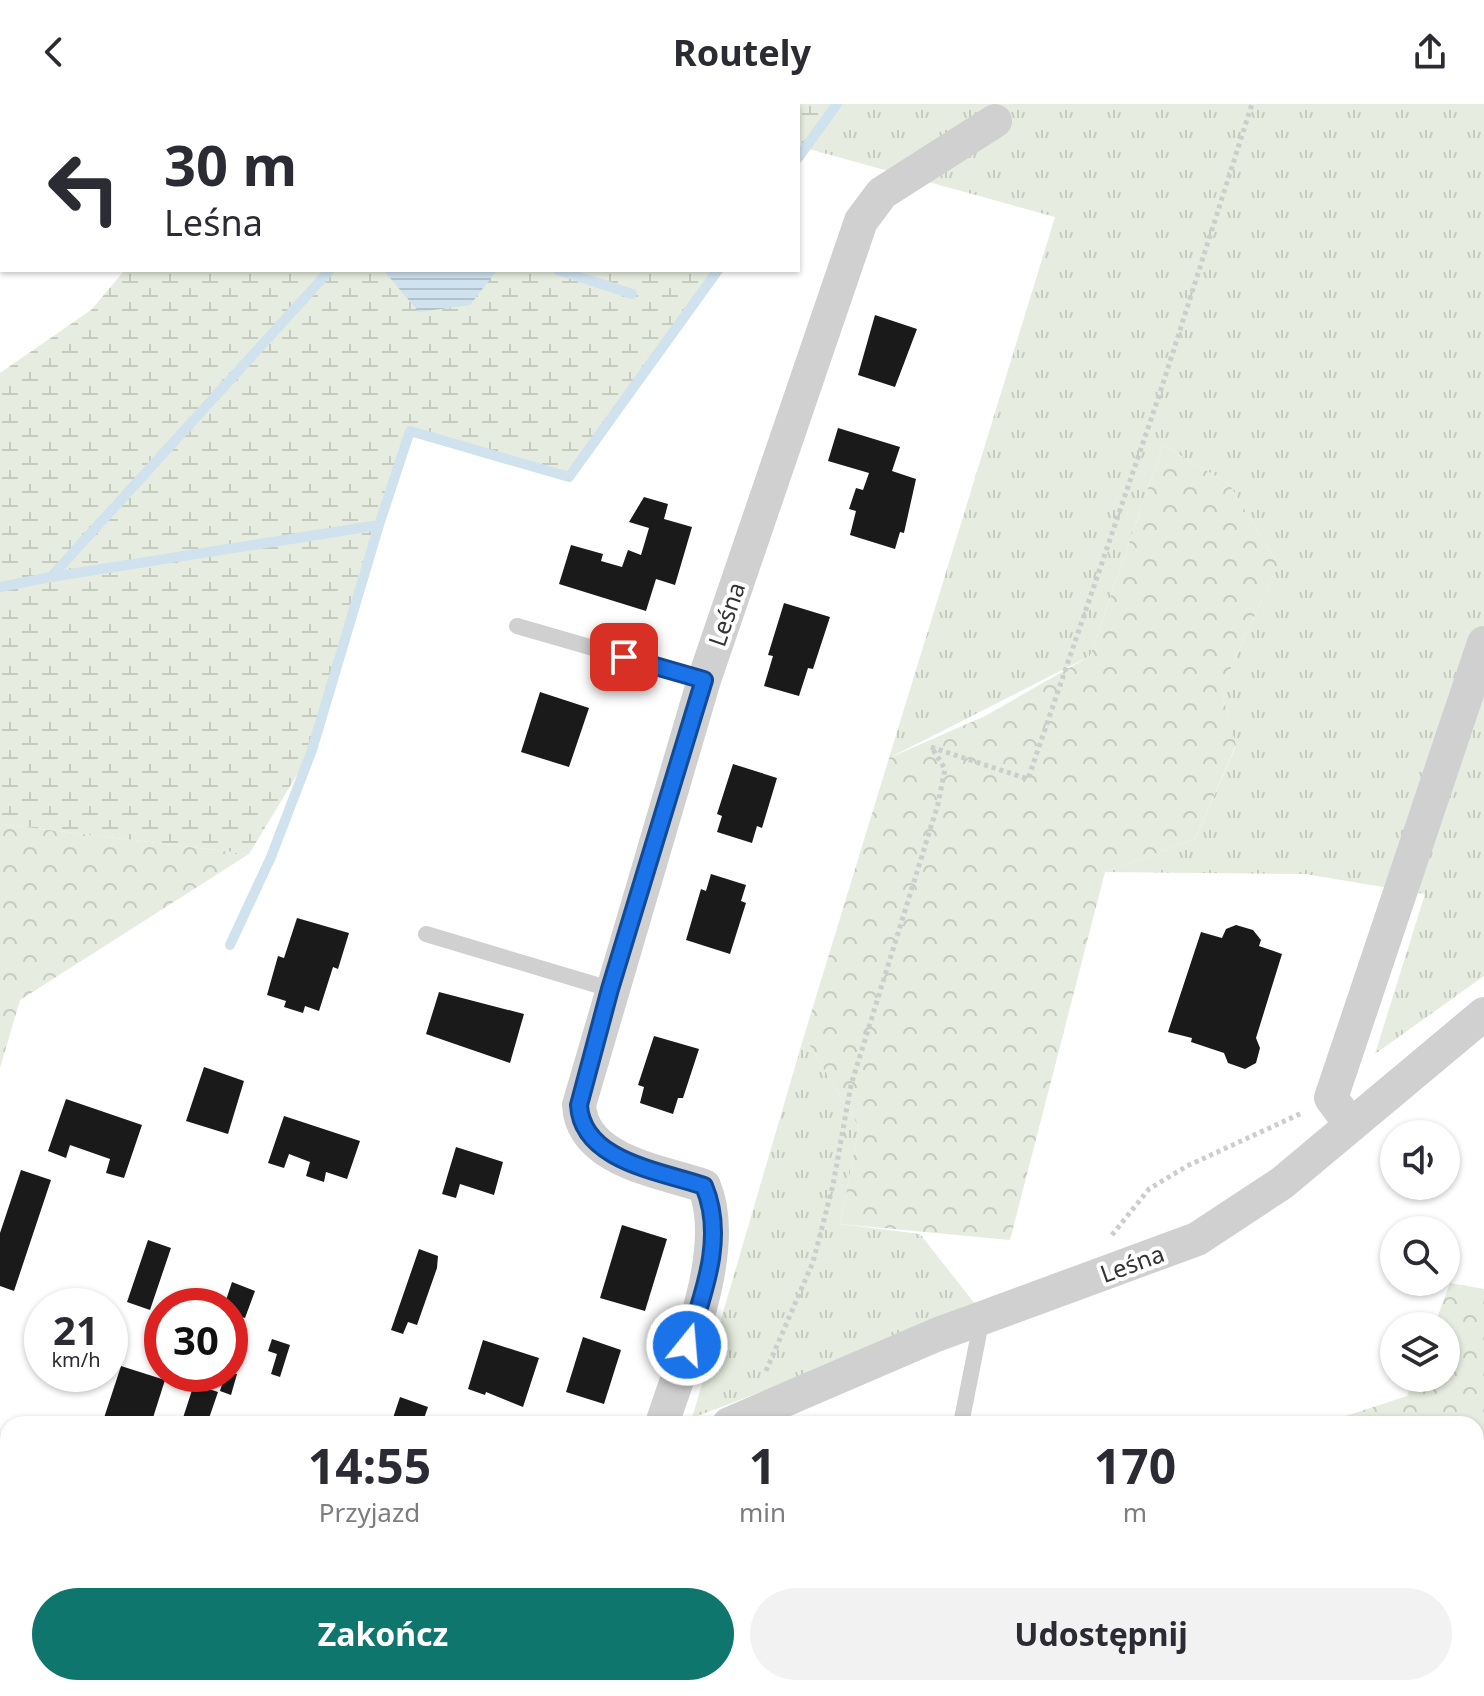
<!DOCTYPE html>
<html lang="pl">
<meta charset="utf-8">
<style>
body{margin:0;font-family:"Noto Sans",sans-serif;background:#f2f2f3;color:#2b2b33;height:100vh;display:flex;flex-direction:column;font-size:30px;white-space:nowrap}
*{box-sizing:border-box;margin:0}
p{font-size:26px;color:#7c7c81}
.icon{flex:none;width:44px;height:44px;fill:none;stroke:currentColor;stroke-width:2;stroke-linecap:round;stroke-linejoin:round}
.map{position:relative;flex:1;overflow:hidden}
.side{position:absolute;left:0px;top:1312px;width:1484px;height:280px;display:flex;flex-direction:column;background:#fff;border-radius:24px 24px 0 0;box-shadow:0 2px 6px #0004}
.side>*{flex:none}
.guide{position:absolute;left:0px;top:0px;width:800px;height:168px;box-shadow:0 2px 6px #0004;background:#fff;color:#2b2b33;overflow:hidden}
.buttons{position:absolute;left:1380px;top:1016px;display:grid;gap:16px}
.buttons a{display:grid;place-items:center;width:80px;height:80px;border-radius:50%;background:#fff;box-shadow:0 2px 6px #0004;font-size:40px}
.speed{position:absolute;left:24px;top:1184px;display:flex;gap:16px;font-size:40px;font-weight:700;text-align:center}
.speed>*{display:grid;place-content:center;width:104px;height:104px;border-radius:50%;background:#fff;box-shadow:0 2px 6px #0004;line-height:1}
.speed small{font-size:20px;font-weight:400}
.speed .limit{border:12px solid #d22;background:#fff;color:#111}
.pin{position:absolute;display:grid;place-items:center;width:68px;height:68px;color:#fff;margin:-34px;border-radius:16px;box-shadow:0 4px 12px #0006}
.me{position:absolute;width:88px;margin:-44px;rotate:17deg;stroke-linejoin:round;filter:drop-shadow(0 0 6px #0008)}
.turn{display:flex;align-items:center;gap:28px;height:168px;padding:0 32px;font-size:36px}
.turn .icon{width:104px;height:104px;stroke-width:2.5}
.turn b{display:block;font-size:56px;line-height:68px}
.eta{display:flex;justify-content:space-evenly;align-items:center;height:136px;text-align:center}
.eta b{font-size:48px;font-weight:700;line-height:56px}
.primary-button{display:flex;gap:16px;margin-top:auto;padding:16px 32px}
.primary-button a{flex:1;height:92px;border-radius:48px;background:#0f766e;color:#fff;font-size:32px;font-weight:700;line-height:92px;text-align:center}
.primary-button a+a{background:#f2f2f3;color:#2b2b33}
header{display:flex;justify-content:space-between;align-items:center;height:104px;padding:0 32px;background:#fff;font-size:36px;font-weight:700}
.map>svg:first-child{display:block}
</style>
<header><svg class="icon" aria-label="back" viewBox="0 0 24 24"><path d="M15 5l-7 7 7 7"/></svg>Routely<svg class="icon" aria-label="share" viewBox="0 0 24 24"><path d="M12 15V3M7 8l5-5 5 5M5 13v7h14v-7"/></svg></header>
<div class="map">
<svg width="1484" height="1592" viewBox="0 0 1484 1592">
<defs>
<pattern id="grass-tufts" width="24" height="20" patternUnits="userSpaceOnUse" patternTransform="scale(2)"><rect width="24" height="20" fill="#e6ecdf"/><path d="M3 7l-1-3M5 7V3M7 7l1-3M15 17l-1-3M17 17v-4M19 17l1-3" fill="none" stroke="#c6cbc0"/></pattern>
<pattern id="forest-crowns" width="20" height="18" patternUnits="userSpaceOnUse" patternTransform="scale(2)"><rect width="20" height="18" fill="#e6ecdf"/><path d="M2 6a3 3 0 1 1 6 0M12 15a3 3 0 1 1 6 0" fill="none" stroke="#c6cbc0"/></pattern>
<pattern id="wetland-marsh" width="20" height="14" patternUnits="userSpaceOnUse" patternTransform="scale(2)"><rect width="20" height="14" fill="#e6ecdf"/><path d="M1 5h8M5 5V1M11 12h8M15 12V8" fill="none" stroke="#c6cbc0"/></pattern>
<pattern id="water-rules" width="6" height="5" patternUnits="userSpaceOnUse" patternTransform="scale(2)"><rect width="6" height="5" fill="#cfe2ee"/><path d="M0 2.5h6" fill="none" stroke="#b2c2cd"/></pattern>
</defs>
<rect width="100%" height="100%" fill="#fff"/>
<g fill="url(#grass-tufts)">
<path d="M812,0H1484V872L1375,950L1425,790L1305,770L1105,768L1195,735L1236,642L1221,586L1278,460L1229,380L1163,341L1090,552L889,654L1055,113L798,42V18Z"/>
<path d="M804,932L859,1023L840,1120L920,1130L979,1205L692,1314Z"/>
</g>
<g fill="url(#forest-crowns)">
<path d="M1163,341L1229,380L1278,460L1221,586L1236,641L1195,735L1105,768L1010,1136L840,1120L859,1023L804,932L889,654L985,612L1090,552Z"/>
<path d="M0,720L249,750L20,896L0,964Z"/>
<path d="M1450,1179L1484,1185V1592H1065L1067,1584H1476V1320H1321L1407,1292L1414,1274H1446V1222H1434Z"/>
</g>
<g fill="url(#wetland-marsh)">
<path d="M253,0H837L798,54V2Z"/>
<path d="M125,166H718L569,373L410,327L312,646L249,750L0,720V269L91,206Z"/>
</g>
<path fill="url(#water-rules)" d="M497,166L470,201L419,208L384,167Z"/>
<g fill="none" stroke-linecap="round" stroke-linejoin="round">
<g stroke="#cfe2ee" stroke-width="10">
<path d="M798,54L837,0"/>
<path d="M558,166L632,190"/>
<path d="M51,473L379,421L410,327L569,373L718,166"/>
<path d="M0,483L51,473L330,166"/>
<path d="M230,841L271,753L312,646L379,421"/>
</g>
</g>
<g fill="#1a1a1a">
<path d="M875,211L917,225L895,283L858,271Z"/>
<path d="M838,324L900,343L892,367L916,375L904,429L900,428L895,445L850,431L856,407L849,405L856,384L863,386L869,369L828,357Z"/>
<path d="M644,393L668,400L664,415L692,423L675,481L656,475L646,507L559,480L571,441L603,450L601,457L622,463L628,446L641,451L649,424L629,418Z"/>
<path d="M784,499L830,513L813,565L808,564L799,592L764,582L773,552L768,551Z"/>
<path d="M540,588L589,604L569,663L521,648Z"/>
<path d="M733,660L777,674L762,724L757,722L752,739L717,728L722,712L717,710Z"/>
<path d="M711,770L746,781L741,797L746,799L730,850L686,836L701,785L706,787Z"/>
<path d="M297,814L349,829L338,865L333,863L319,907L305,902L303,909L284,903L286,897L267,891L278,852L284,854Z"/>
<path d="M1236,821L1253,826L1261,836L1259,842L1282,850L1256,934L1260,944L1256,959L1245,965L1228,959L1224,949L1191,938L1192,934L1168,928L1201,828L1222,834L1226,825Z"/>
<path d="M439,888L524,910L510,959L426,930Z"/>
<path d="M654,932L699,945L683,994H678L673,1010L640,999L644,983L638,981Z"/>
<path d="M204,963L244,977L228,1030L186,1017Z"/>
<path d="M66,995L142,1021L124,1074L106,1069L110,1055L70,1041L66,1054L48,1047Z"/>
<path d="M284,1012L360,1037L347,1075L326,1068L324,1078L306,1072L310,1058L289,1050L284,1064L268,1059Z"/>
<path d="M456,1043L503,1058L494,1091L460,1080L456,1094L442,1090Z"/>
<path d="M21,1066L51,1076L14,1187L0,1182V1129Z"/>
<path d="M622,1121L667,1135L645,1207L600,1194Z"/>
<path d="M148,1136L171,1144L150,1206L127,1198Z"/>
<path d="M419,1145L438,1152L437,1164L417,1221L408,1218L403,1230L391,1226Z"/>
<path d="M232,1178L255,1187L245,1214L230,1209V1202H224Z"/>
<path d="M583,1233L621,1246L604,1300L566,1288Z"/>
<path d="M272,1235L290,1241L280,1273L271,1270L277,1250L268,1247Z"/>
<path d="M483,1236L539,1254L523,1303L486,1288L485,1291L468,1285Z"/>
<path d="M121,1262L165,1276L151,1320H102Z"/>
<path d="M230,1268L237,1270L231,1291L220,1287L225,1270Z"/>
<path d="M194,1280L218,1288L207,1320H181Z"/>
<path d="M400,1293L428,1303L422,1320H391Z"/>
<path d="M532,1584H548L571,1592H529Z"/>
<path d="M605,1584H619L643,1592H603Z"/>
<path d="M739,1584H821L818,1592H737Z"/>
</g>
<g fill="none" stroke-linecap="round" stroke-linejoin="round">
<g stroke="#cdcdcd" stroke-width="5" stroke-dasharray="4 4" stroke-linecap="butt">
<path d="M931,643L1028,675L1159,292L1252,0"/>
<path d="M1112,1131L1149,1085L1187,1062L1302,1009"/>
<path d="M766,1267L813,1158L833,1081L851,981L938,700L945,665L932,644"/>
</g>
<g stroke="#d0d0d0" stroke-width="16">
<path d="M517,522L704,576"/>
<path d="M426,830L610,885"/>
<path d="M961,1320L982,1214"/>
<path d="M882,1592L885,1584"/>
</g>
<g stroke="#d0d0d0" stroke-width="34">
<path d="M1351,1021L1331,994L1484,539"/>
<path d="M662,1320C683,1254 731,1146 704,1082C660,1067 582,1057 579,1001L704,576L861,117L882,89L995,17"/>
<path d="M729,1320L936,1231L1197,1135L1282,1079L1484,910"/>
<path d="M85,1584L87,1592"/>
</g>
<g stroke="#d0d0d0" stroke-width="42">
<path d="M0,1469L8,1471"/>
<path d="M371,1584L383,1592"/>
</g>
</g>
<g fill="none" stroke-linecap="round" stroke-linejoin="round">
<defs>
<path id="route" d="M624,553L704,576L610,885L579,1001C582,1057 660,1067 704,1082C726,1134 703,1190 687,1241"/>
</defs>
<use href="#route" stroke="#114b97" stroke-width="20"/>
<use href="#route" stroke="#1a73e8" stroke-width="14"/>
</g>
<g text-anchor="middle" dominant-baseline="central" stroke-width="8" stroke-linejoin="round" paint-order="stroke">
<g font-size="24" fill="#333" stroke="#fff">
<text transform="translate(726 510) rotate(-71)">Leśna</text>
<text transform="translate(1132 1159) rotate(-20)">Leśna</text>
</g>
</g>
</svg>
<div class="buttons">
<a><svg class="icon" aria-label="sound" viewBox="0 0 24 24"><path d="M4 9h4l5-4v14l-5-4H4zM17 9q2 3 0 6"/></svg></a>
<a><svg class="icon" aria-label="search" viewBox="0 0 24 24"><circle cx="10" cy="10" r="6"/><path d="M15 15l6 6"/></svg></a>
<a><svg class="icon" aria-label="layers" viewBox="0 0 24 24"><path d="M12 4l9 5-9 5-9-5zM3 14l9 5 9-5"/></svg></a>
</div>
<div class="speed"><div>21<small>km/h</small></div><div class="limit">30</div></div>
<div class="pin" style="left:624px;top:553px;background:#d93025"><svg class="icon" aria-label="arrive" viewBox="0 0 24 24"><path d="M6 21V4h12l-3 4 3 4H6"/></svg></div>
<svg class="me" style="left:687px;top:1241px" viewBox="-20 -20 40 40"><circle r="17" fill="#1a73e8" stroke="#fff" stroke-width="3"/><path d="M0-11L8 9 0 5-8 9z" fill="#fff"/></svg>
<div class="guide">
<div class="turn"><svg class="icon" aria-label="left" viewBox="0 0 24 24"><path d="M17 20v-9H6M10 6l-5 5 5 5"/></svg><div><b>30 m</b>Leśna</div></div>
</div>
<section class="side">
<div class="eta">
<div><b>14:55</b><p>Przyjazd</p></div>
<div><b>1</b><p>min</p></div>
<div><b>170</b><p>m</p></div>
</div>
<div class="primary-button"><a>Zakończ</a><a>Udostępnij</a></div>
</section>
</div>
